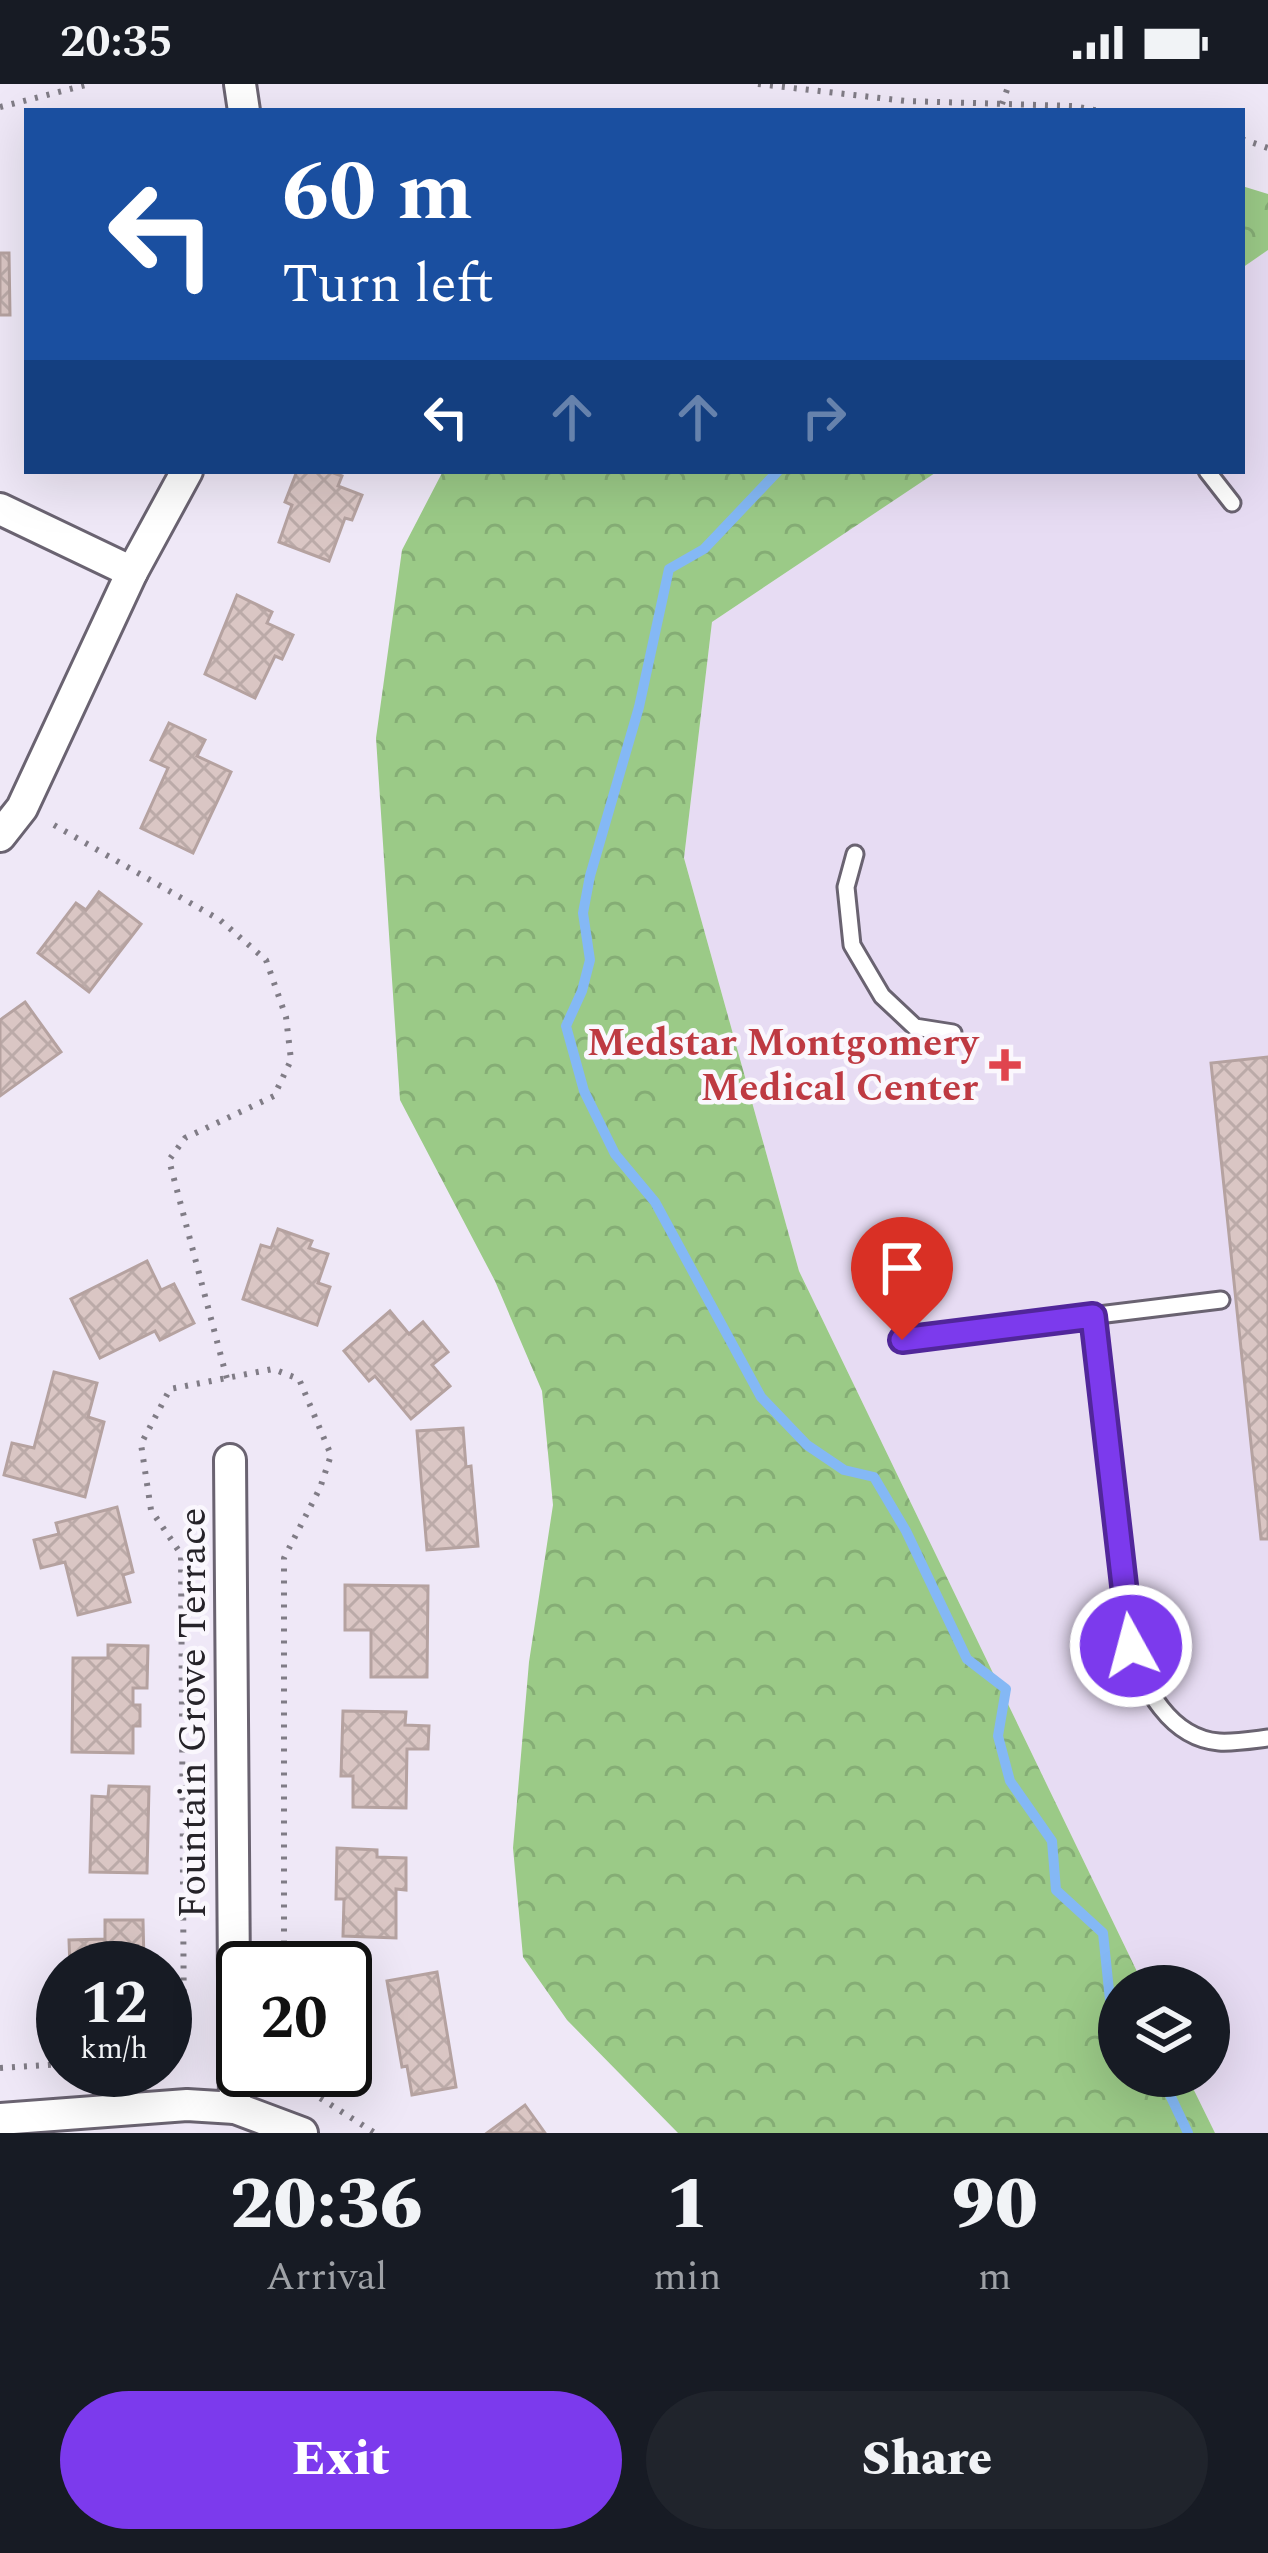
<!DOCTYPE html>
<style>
body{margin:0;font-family:Spectral,serif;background:#20242c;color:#f1f3f6;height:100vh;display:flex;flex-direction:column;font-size:45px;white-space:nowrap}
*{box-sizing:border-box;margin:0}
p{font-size:39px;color:#9ea1a6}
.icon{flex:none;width:66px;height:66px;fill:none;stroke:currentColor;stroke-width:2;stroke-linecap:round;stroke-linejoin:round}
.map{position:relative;height:2049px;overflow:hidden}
.side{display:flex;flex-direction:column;background:#171b24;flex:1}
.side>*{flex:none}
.hud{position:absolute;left:24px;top:24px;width:1221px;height:366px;border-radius:0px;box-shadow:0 12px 48px #0002;background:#1a4fa0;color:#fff;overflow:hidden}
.fabs{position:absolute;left:1098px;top:1881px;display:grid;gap:24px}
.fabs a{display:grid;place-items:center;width:132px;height:132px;border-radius:50%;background:#171b24;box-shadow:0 12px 48px #0002;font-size:60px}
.speed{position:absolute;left:36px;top:1857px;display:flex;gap:24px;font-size:60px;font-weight:700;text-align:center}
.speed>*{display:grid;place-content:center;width:156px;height:156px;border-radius:50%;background:#171b24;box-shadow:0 12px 48px #0002;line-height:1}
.speed small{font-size:30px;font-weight:400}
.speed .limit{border:6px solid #111;border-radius:18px;background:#fff;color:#111}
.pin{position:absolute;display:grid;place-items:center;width:102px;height:102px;color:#fff;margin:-123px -51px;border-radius:50% 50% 50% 0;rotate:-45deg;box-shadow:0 0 12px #0007}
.pin .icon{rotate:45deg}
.me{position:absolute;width:132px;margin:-66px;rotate:353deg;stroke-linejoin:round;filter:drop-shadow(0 0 9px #0008)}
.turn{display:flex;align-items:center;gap:42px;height:252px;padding:0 60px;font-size:54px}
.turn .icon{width:156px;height:156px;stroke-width:2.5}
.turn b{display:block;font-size:84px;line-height:102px}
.lanes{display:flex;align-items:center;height:114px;padding:0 60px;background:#0003;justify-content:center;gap:60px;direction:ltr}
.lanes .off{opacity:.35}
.eta{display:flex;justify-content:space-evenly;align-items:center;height:204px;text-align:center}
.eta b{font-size:72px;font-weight:800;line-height:84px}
.primary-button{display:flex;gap:24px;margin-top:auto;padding:24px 60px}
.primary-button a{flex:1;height:138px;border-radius:72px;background:#7c3aed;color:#fff;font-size:48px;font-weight:800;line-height:138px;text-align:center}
.primary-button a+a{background:#20242c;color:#f1f3f6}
.status{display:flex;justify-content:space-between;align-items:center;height:84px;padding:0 60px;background:#171b24;direction:ltr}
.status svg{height:33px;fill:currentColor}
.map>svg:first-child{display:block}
</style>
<div class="status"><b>20:35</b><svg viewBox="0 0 49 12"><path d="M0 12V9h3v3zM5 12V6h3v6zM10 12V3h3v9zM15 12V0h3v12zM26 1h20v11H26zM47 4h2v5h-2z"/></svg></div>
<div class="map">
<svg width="1268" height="2049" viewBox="0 0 1268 2049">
<defs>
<pattern id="forest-crowns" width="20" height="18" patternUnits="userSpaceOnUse" patternTransform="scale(3)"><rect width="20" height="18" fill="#9bca87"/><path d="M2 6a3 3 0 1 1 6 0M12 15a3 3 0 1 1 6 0" fill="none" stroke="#85ad75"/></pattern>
<pattern id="building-cross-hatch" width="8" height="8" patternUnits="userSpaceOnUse" patternTransform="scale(3)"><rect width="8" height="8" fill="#dac6c4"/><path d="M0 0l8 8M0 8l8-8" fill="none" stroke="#bbaaa8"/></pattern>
</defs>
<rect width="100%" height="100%" fill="#efe8f7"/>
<path fill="#e7dcf3" d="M1268,166V2049H1215L1187,1992H1209V1902H1144L799,1187L684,774L712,538L938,387H1242V184Z"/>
<g fill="url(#forest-crowns)">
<path d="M1242,102L1268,110V166L1242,184Z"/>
<path d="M443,387H938L712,538L684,774L799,1187L1144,1902H1119V1992H1187L1215,2049H678L567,1936L523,1873L513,1764L529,1578L553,1421L542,1307L495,1197L400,1016L376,654L402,466Z"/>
</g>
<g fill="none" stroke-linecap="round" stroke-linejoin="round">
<g stroke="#84b8f5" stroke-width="10">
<path d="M778,387L704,465L669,485L639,623L590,792L583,829L590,876L582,907L566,942L584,1007L615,1070L655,1118L761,1313L807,1361L844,1386L874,1393L906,1447L967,1575L1006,1605L998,1652L1010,1697L1052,1757L1056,1806L1103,1849L1110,1916L1119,1929"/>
<path d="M1161,1992L1188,2049"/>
</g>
</g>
<g fill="url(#building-cross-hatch)" stroke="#b5a2a0" stroke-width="3">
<path d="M0,169H9L10,231H0Z"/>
<path d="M297,387H328L342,392L338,402L362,411L352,436L345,434L329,477L279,458L292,421L285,418Z"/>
<path d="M237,511L272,528L267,539L293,551L282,575L275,572L255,614L205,590Z"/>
<path d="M169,639L205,656L197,672L231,688L193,769L141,744L168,684L151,676Z"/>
<path d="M99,808L141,840L89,908L38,869L76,819L86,826Z"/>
<path d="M25,918L61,968L0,1012V936Z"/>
<path d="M1268,973V1455H1261L1211,979Z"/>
<path d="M278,1145L312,1157L309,1164L328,1170L318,1199L330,1203L317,1241L243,1215L261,1161L271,1164Z"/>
<path d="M147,1177L161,1206L174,1200L194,1239L160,1256L155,1247L100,1274L71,1215Z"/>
<path d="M390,1227L409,1250L423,1238L448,1268L432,1281L450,1302L411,1335L375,1292L369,1297L344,1267Z"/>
<path d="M54,1288L97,1299L88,1333L104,1338L85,1413L4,1391L12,1359L34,1364Z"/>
<path d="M463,1344L466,1383L471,1382L478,1462L427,1466L417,1347Z"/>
<path d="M117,1423L133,1488L123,1491L130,1518L78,1531L65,1478L41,1484L34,1456L59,1450L56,1439Z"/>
<path d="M345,1501L428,1502L427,1593H371V1546H345Z"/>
<path d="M108,1561L148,1562L147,1604H133V1621H140V1642H133V1669L72,1668L73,1574H108Z"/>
<path d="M343,1627L406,1628L405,1641L429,1642L428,1665H407L406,1724L353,1723V1692H341Z"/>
<path d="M109,1702L149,1703L147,1789L90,1788L92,1712L108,1713Z"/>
<path d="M337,1764L377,1766V1773L406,1774V1806L396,1805V1854L343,1852L344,1815H336Z"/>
<path d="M105,1836H143L144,1880H125V1884H70L69,1856L105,1855Z"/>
<path d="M437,1888L456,2003L412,2011L407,1982L402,1983L387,1897Z"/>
<path d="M525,2021L545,2049H487Z"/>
</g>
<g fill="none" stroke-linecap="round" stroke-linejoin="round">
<defs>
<g id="service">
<path d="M1207,387L1232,419"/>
<path d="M855,770L846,803L852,861L882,912L915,943L953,949"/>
<path d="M1093,1232L1131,1562C1143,1603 1170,1654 1219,1658C1234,1659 1252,1656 1268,1654"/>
<path d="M902,1255L1221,1216"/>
</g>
<g id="minor">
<path d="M240,0L244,27"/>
<path d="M0,425L132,488"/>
<path d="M0,752L22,724L132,488L187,387"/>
<path d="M230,1376L235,2024"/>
<path d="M0,2035L187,2021L235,2024L302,2049"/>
</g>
</defs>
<use href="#service" stroke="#6a6371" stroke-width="21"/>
<use href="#minor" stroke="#6a6371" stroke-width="36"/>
<g stroke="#807c86" stroke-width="6" stroke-dasharray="3 9" stroke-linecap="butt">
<path d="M758,0L906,17L1073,22L1100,27"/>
<path d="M1002,20L1009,0"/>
<path d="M0,23L90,0"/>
<path d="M1242,55L1268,64"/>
<path d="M54,741L220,836L266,876L286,933L291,976L274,1012L185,1054L169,1076L227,1295"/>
<path d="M165,1969L184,1959L181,1470L151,1426L141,1360L170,1305L273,1285L299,1295L331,1371L320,1404L284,1474V1884"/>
<path d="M0,1984L63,1980"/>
<path d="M284,1986V1991L375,2049"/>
</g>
<use href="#service" stroke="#fff" stroke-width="15"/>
<use href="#minor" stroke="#fff" stroke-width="30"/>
</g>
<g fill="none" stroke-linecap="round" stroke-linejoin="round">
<defs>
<path id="route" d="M902,1256L1093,1232L1131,1562"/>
</defs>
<use href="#route" stroke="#51269a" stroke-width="30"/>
<use href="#route" stroke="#7c3aed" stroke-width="21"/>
</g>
<path fill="#e0444e" stroke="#faf7fd" stroke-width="4.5" d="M999 963h12v12h12v12h-12v12h-12v-12h-12v-12h12z"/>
<g text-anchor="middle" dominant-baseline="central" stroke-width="9" stroke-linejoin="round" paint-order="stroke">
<g font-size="39" font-weight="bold" fill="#be3a42" stroke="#faf7fd" text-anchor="end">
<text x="978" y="959">Medstar Montgomery<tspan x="978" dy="45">Medical Center</tspan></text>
</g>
<g font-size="39" fill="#262329" stroke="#faf7fd">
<text transform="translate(193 1629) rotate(-90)">Fountain Grove Terrace</text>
</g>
</g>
</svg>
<div class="fabs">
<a><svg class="icon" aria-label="layers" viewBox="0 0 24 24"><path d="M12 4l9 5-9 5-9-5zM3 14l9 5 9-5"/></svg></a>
</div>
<div class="speed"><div>12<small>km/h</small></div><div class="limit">20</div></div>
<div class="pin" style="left:902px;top:1256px;background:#d93025"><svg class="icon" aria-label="arrive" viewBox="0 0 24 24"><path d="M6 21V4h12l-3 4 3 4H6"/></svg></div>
<svg class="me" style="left:1131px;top:1562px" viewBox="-20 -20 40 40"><circle r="17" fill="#7c3aed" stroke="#fff" stroke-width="3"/><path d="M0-11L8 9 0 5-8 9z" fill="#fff"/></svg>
<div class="hud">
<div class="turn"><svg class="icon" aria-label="left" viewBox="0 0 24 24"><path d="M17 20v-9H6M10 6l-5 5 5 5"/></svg><div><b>60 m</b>Turn left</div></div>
<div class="lanes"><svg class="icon" aria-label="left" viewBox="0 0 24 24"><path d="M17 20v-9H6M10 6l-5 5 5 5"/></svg><svg class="icon off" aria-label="ahead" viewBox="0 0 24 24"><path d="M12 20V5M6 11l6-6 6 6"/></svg><svg class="icon off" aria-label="ahead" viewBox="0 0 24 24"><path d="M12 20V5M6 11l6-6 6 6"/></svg><svg class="icon off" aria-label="right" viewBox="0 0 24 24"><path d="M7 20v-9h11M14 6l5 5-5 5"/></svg></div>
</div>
</div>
<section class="side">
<div class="eta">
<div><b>20:36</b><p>Arrival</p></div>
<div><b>1</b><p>min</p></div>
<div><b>90</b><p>m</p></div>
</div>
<div class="primary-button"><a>Exit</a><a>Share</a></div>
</section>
